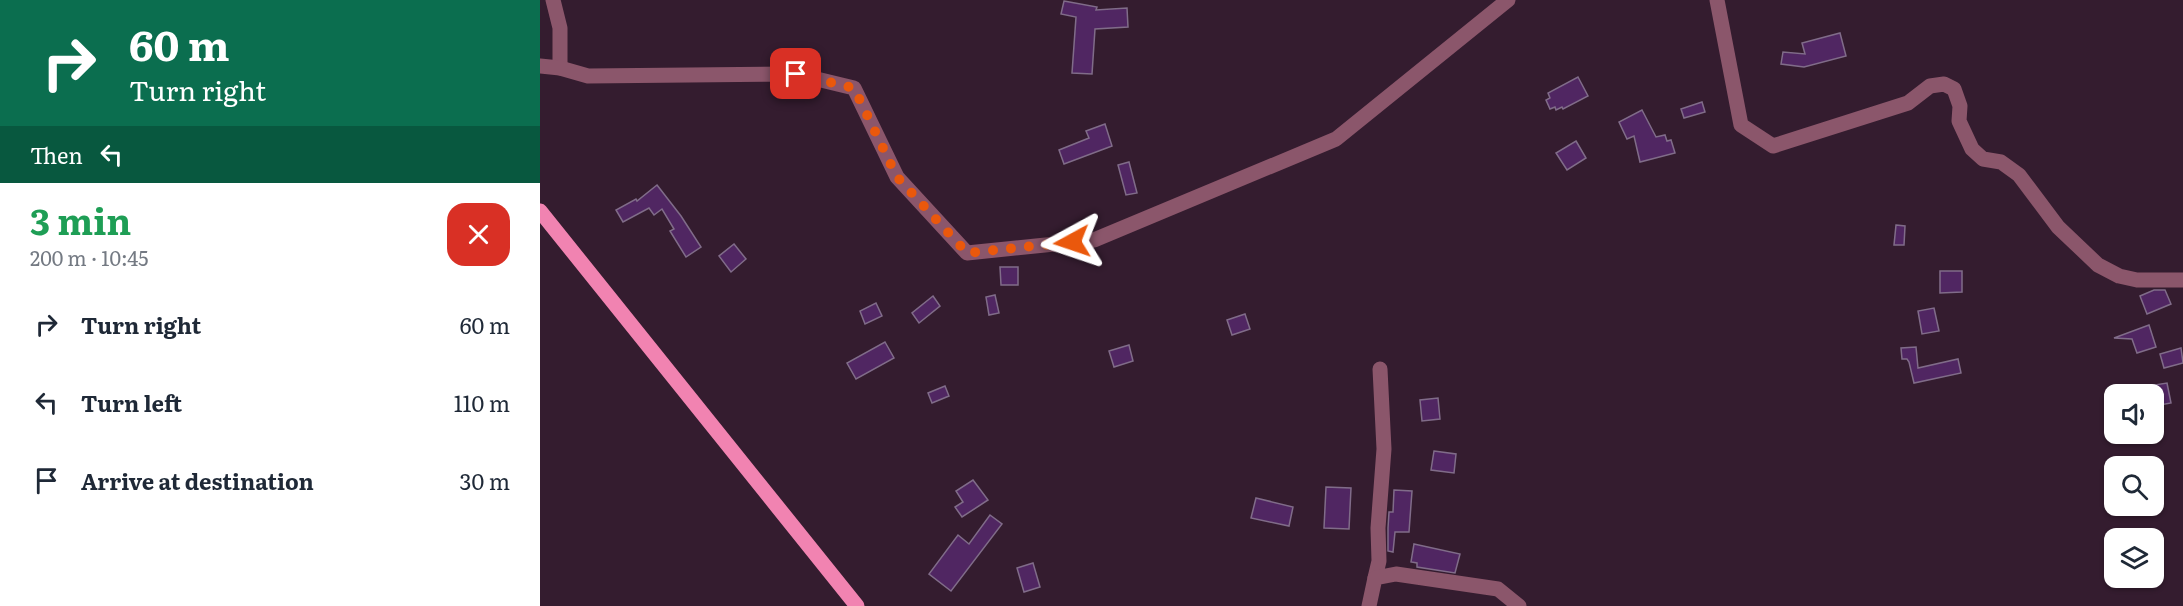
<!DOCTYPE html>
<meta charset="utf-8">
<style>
body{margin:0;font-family:Literata,serif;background:#f6f6f7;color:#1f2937;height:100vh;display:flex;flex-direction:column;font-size:22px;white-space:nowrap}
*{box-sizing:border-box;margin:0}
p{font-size:20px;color:#747a83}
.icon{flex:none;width:33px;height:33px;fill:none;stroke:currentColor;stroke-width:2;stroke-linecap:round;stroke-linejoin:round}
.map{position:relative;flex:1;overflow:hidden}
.sheet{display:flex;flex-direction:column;background:#fff;width:540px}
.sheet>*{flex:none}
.hud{background:#0b6e4f;color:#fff;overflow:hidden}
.controls{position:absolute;left:1564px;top:384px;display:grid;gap:12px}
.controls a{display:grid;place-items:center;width:60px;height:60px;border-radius:12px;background:#fff;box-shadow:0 2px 4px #0004;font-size:30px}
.pin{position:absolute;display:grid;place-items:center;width:51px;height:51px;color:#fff;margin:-26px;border-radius:12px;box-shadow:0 3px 9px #0006}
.me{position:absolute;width:66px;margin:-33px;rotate:265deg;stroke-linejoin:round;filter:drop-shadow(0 0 4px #0008)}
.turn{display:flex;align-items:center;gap:21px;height:126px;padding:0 30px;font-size:27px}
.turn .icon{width:78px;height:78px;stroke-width:2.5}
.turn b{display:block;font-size:42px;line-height:51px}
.then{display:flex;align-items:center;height:57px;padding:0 30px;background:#0003;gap:12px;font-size:22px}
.round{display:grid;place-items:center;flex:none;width:63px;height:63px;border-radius:18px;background:#f6f6f7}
.overview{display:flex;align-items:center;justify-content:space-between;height:102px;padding:0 30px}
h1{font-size:36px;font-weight:700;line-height:45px;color:#1e9e55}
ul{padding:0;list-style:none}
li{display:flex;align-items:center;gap:18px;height:78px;padding:0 30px}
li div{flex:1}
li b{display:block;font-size:22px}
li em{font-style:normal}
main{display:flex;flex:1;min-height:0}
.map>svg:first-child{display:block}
</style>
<main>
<section class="sheet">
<div class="hud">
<div class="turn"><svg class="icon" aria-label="right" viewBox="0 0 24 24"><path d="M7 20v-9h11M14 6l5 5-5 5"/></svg><div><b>60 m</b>Turn right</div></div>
<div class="then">Then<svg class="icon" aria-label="left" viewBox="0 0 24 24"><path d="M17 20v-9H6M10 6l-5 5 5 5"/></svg></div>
</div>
<div class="overview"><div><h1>3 min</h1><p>200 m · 10:45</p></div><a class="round" style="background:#d93025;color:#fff"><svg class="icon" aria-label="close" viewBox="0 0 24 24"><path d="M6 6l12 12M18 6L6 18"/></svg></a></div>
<ul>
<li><svg class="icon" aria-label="right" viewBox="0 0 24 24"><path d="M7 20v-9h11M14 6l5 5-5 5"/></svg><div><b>Turn right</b></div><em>60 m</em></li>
<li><svg class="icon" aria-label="left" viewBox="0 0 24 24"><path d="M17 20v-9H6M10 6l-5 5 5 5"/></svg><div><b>Turn left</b></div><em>110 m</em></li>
<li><svg class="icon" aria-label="arrive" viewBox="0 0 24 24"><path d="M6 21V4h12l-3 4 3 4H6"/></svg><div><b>Arrive at destination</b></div><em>30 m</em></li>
</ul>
</section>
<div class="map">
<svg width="1643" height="606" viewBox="0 0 1643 606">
<rect width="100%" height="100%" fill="#341c2f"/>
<g fill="#502662" stroke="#806c89" stroke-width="1.5">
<path d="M524,1L557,7L556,10L587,8L588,27L555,29L552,74L532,73L536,17L521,14Z"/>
<path d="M1300,33L1306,56L1264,67L1241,64L1243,52L1265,54L1262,43Z"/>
<path d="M1038,77L1048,96L1023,109L1022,107L1016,110L1015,107L1010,109L1006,100L1010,98L1008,93Z"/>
<path d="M1162,102L1165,112L1144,118L1141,109Z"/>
<path d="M1102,110L1116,137L1125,135L1127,141L1131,140L1135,153L1100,162L1094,136L1087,139L1079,122Z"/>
<path d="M565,124L572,146L524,164L519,150L549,138L546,131Z"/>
<path d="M1036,141L1046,158L1027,170L1016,153Z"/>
<path d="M589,162L597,193L586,195L578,165Z"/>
<path d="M117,185L141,216L161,247L146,257L130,231L134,229L122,209L114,215L109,208L83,222L76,210L96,199L97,201Z"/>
<path d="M1356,225L1365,226L1364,245H1354Z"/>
<path d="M194,244L206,259L191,272L179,256Z"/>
<path d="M460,267H478V285H461Z"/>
<path d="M1400,271H1422V292L1400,293Z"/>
<path d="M1614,290H1625L1631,304L1607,314L1600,296Z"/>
<path d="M455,295L459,313L449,315L446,297Z"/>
<path d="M393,296L400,306L379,323L372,313Z"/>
<path d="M336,303L342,316L325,324L320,311Z"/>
<path d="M1394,308L1399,331L1382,334L1378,311Z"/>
<path d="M705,314L710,329L692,335L687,320Z"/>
<path d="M1609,325L1616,347L1597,353L1592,339L1574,338Z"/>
<path d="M345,342L354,358L316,379L307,363Z"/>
<path d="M589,345L593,361L574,367L569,351Z"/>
<path d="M1376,347L1378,368L1418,359L1421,373L1374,383L1369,362L1367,359H1362L1361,348Z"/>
<path d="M1641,348L1643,363L1624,368L1620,354Z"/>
<path d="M1627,383L1631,403L1614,406V394H1590L1589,389Z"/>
<path d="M405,386L409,396L392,403L388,393Z"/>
<path d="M898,398L900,419L882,421L880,400Z"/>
<path d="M1588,434H1618L1619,439L1590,443Z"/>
<path d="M894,451L916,454L914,473L891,470Z"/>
<path d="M433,480L448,500L422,517L415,507L423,502L416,491Z"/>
<path d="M786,487L811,488L809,529L784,528Z"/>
<path d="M854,490L872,491L869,532H855L853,552L848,551V528L849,512H853Z"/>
<path d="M716,498L753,507L749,526L711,518Z"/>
<path d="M450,515L462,524L411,591L389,574L418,535L429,544Z"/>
<path d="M874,544L920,554L915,573L877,567V563L871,562Z"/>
<path d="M493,563L500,587L484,592L477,568Z"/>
</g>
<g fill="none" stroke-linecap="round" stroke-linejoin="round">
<g stroke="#8b566b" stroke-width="15">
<path d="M13,0L20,28V68"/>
<path d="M1177,0L1201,125L1233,146L1368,103L1390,86L1404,84L1414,89L1420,106L1419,121L1432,149L1443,159L1461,162L1479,175L1518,227L1558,265L1579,276L1597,280H1643"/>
<path d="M0,66L20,68L48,76L256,74L314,88L357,177L427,253L554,240L796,139L968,0"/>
<path d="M835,578L839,561L838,528L844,449L840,369"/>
<path d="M829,606L835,578L856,574L958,589L979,606"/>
</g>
<path stroke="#f183b1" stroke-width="15" d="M0,211L317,606"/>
</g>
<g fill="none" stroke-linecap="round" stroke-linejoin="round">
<path stroke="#ea580c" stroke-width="10" stroke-dasharray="0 18" d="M256,74L314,88L357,177L427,253L532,242"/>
</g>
</svg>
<div class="controls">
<a><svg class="icon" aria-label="sound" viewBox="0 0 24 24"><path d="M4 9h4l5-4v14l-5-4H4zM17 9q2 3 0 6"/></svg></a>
<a><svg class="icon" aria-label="search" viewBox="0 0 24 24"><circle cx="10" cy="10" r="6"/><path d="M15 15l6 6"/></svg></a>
<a><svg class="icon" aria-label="layers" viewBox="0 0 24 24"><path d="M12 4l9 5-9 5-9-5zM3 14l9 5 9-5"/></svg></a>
</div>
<div class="pin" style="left:256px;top:74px;background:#d93025"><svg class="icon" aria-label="arrive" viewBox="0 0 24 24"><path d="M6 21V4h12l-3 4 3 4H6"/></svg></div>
<svg class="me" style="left:532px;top:242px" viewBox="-20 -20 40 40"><path d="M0-17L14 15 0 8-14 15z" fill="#ea580c" stroke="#fff" stroke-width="4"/></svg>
</div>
</main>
